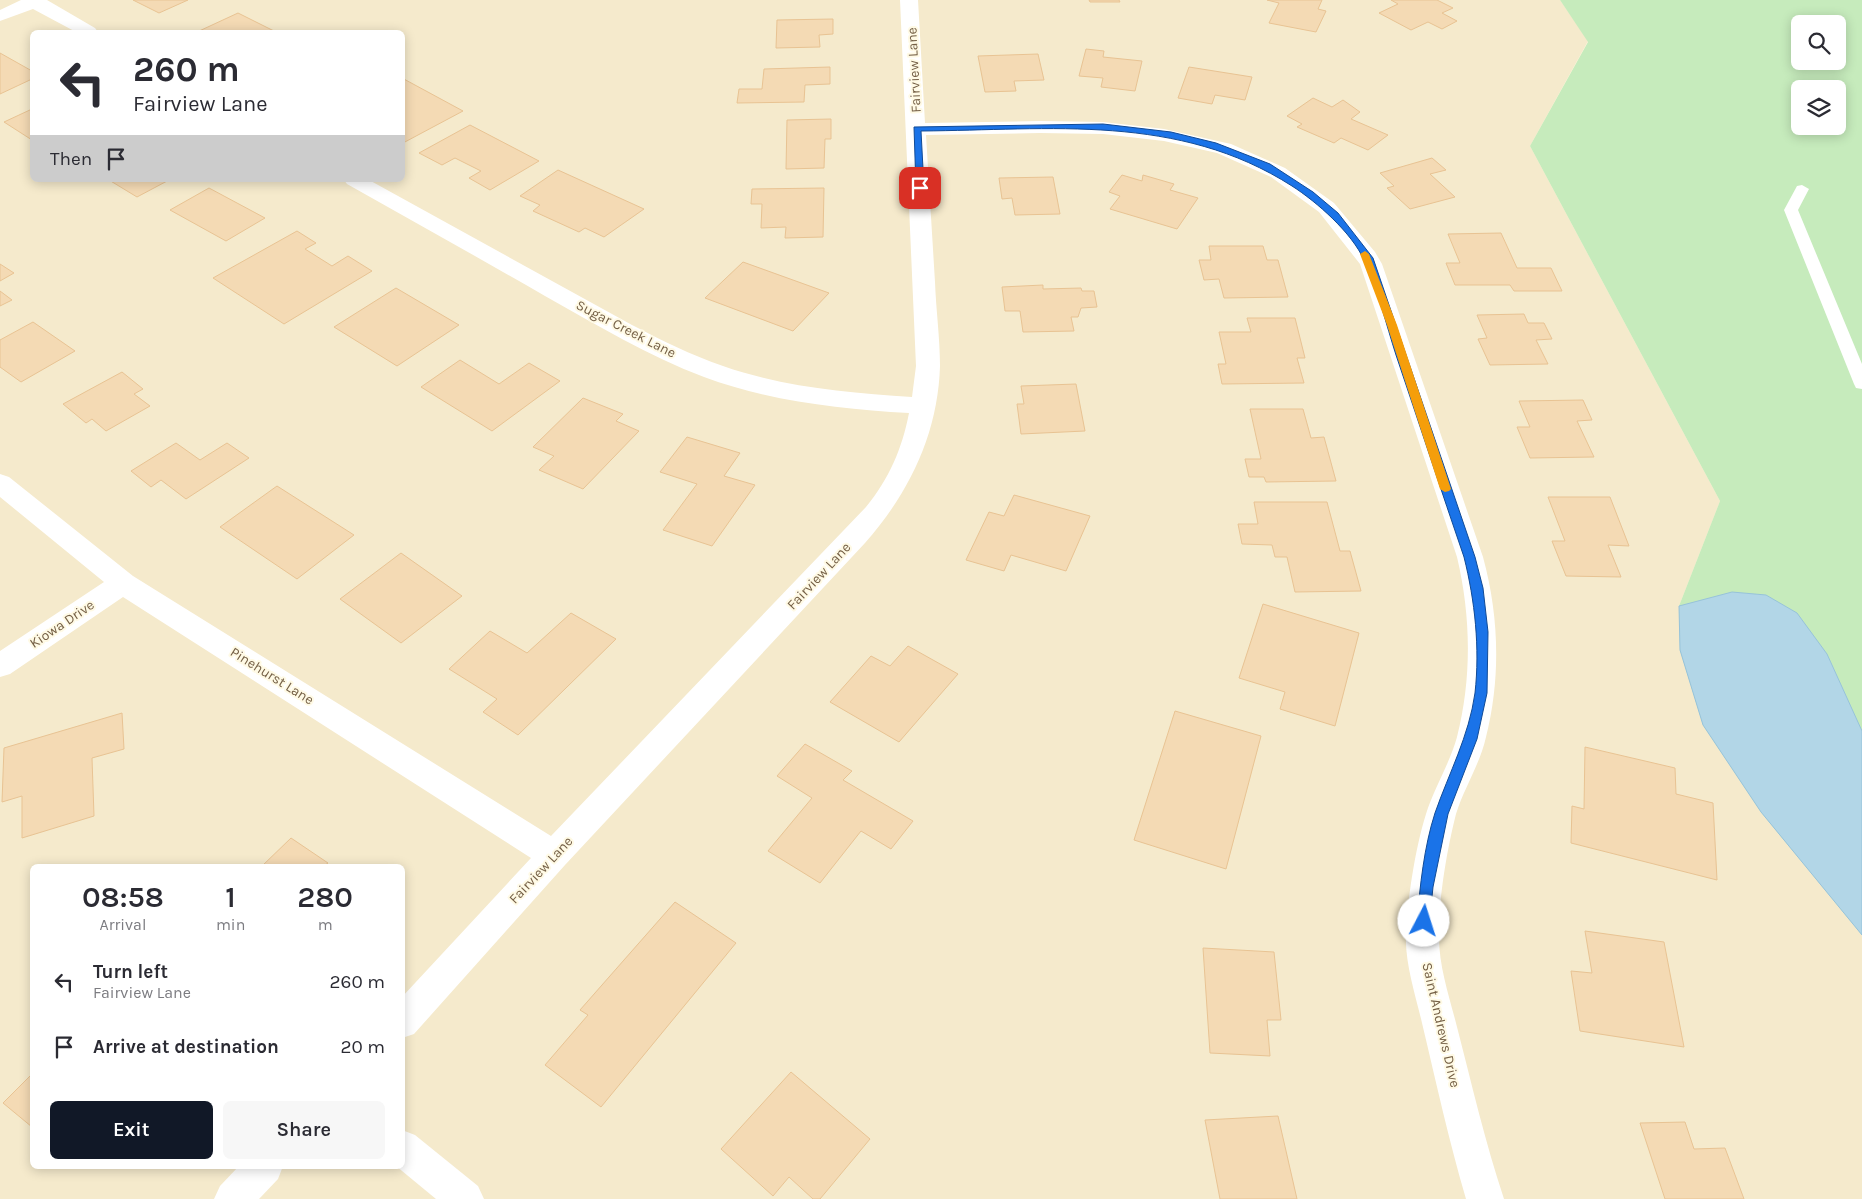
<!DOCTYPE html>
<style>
body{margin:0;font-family:Karla,sans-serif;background:#f7f7f7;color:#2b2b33;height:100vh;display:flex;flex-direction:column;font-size:19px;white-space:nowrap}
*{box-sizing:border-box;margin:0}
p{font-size:16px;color:#7c7c81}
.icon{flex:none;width:28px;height:28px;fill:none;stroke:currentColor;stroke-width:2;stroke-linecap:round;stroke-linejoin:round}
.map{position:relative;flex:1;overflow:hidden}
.drawer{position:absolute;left:30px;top:864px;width:375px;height:305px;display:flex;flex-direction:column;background:#fff;border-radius:8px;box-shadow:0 2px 12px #0003}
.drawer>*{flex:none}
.hud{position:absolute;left:30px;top:30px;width:375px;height:152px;border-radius:8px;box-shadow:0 2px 12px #0003;background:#fff;color:#2b2b33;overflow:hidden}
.controls{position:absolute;left:1791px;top:15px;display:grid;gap:10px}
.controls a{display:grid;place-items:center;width:55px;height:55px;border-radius:8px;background:#fff;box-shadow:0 2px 12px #0003;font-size:25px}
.pin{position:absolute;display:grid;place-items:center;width:42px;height:42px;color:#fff;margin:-21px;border-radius:10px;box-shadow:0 2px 8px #0006}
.me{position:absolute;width:55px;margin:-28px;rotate:5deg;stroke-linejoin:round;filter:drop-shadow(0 0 4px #0008)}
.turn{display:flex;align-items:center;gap:18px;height:105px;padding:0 20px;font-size:22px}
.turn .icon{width:65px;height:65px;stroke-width:2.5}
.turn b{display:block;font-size:35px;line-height:42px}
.then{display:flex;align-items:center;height:48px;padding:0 20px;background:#0003;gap:10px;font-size:19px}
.eta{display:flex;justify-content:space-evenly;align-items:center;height:85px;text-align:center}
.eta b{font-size:30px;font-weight:600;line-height:35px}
.cta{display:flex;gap:10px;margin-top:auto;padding:10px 20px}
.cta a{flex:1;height:58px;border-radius:8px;background:#111827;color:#fff;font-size:20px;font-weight:600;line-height:58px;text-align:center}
.cta a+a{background:#f7f7f7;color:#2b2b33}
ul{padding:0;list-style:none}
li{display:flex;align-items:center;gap:15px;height:65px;padding:0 20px}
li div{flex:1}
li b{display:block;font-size:19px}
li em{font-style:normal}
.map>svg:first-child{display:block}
</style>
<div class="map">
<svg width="1862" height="1199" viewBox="0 0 1862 1199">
<rect width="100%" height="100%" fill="#fef7de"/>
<path fill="#f5eacc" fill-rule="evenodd" d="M0,0H1560L1588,41L1530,146L1720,501L1679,606L1703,725L1761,812L1862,935V1199H0ZM32,32H402V180H32ZM32,866H402V1166H32Z"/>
<path fill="#c6ebbc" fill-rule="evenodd" d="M1560,0H1862V935L1761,812L1703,725L1680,650L1679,606L1720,501L1530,146L1588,42ZM1800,24H1838V61H1800ZM1800,89H1838V126H1800Z"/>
<path fill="#b2d6e7" stroke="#97c3da" d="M1732,592L1766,595L1797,613L1827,654L1862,731V935L1761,812L1703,725L1680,650L1679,606Z"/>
<g fill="#f4dab4" stroke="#e8c393">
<path d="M133,0H188L159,13Z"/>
<path d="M1089,0H1119L1120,2H1090Z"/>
<path d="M1322,0L1318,9L1326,11L1316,32L1269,23L1279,3L1267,0Z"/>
<path d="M1437,0L1453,8L1442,13L1457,21L1442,29L1428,22L1411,30L1379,13L1398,4L1391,0Z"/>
<path d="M238,13L276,32H197Z"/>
<path d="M833,19V34L819,35L820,47L776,48L777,20Z"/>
<path d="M1086,49L1104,51L1103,57L1142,61L1135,91L1101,87L1103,78L1079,76Z"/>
<path d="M0,53L32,71V79L0,94Z"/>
<path d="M1038,54L1044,80L1014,81L1016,91L985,92L978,56Z"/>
<path d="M830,67V84L805,85L804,102L737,103L739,89H762L764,69Z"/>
<path d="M1189,67L1252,77L1245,100L1215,95L1212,104L1178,98Z"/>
<path d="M402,78L463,111L403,143Z"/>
<path d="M1313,98L1332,107L1343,100L1360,112L1351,119L1388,135L1368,150L1341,138L1334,143L1297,127L1302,124L1287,116Z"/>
<path d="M32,109V140L4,122Z"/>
<path d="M831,119V139H825L824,168L786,169L787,120Z"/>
<path d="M470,125L539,161L490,190L469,178L481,171L455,158L442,165L419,153Z"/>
<path d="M1432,158L1446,170L1430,174L1455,197L1410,209L1387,188L1394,186L1380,173Z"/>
<path d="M558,170L644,209L604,237L585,228L579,232L533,211L540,205L520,196Z"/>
<path d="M1122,175L1142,181L1143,175L1174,184L1170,190L1198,198L1177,229L1110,209L1120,196L1109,192Z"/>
<path d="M1053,177L1060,214L1015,215L1012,198L1002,199L999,178Z"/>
<path d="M109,180H169L137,197Z"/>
<path d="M209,188L265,218L226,241L170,210Z"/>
<path d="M824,188L823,237L785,238L786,227L761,228L762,204H751L752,189Z"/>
<path d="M297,231L316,243L305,249L332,266L348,256L372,271L284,324L213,278Z"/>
<path d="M1501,233L1517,268H1551L1562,291H1514L1510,285H1455L1446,263H1460L1448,234Z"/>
<path d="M1209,246H1263L1267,260H1278L1288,297L1224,298L1219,279L1204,280L1199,260H1211Z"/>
<path d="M743,262L829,293L793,331L705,298Z"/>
<path d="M0,264L14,273L0,281Z"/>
<path d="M1043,285V289L1081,288L1082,291H1094L1097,307L1081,308L1078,317H1071L1074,331L1023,332L1020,311H1005L1002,287Z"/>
<path d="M396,288L459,325L397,366L334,327Z"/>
<path d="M0,291L12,300L0,306Z"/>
<path d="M1524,314L1528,323H1544L1552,339L1536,340L1548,364L1490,365L1478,339L1487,338L1477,315Z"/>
<path d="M1247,318H1295L1305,358H1297L1304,383L1222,384L1218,364H1226L1219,332H1251Z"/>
<path d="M33,322L75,351L21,382L0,367V340Z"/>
<path d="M460,360L499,384L529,363L560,381L492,431L421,387Z"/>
<path d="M122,372L143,389L134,394L150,406L106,431L92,419L86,423L63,404Z"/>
<path d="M1076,384L1085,431L1021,434L1017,404H1024L1021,386Z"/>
<path d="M583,398L623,414L616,421L639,431L583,489L539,470L554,456L533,447Z"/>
<path d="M1583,400L1592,420L1577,421L1594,457L1530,458L1517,427H1530L1519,401Z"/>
<path d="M1250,409H1303L1311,438L1324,437L1336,481L1266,482L1264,477H1249L1245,459H1261Z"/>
<path d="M687,437L740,453L724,476L755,485L712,546L663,530L697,484L660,472Z"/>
<path d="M176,443L200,460L227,443L249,458L186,499L161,480L151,487L131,471Z"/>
<path d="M277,486L354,535L297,579L220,527Z"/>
<path d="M1014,495L1090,516L1066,571L1011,555L1004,571L966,560L989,512L1004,516Z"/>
<path d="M1548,497H1610L1629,546L1608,545L1621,577L1566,576L1552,541H1565Z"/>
<path d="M1254,502H1327L1340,551H1350L1361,591L1295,592L1287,557H1275L1272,545L1242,544L1238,524H1258Z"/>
<path d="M401,553L462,596L401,643L340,599Z"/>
<path d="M1263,604L1359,633L1335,726L1280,709L1285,692L1239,678Z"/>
<path d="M571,613L616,639L518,735L483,712L497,699L449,669L490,631L527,653Z"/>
<path d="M908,646L958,674L899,742L830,702L871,656L890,666Z"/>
<path d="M1175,711L1261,736L1226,869L1134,840Z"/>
<path d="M122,713L124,749L92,758L94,816L22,838V796L2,802L4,748Z"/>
<path d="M805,744L852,771L843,780L913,821L891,849L861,831L820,883L768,851L812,798L777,776Z"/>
<path d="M1585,747L1675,768L1676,794L1713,803L1717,880L1571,843L1572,806L1584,809Z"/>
<path d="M291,838L328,863L324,866H262Z"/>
<path d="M675,902L736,943L601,1107L545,1065L588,1015L580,1010Z"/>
<path d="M1585,931L1664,942L1684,1047L1580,1031L1571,971L1592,973Z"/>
<path d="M1203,948L1274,952L1281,1020H1267L1270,1056L1210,1053Z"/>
<path d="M791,1072L870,1139L820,1199H813L789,1177L773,1196L721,1149Z"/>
<path d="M32,1074V1127L3,1103Z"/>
<path d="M1278,1116L1297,1199H1220L1205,1120Z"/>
<path d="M1685,1122L1694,1149L1725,1148L1744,1199H1665L1640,1123Z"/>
</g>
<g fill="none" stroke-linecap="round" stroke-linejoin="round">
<path fill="#fff" fill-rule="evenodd" d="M1802,185L1809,189L1798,210L1862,364V389L1856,388L1854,384L1784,210L1797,186Z"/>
<g fill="#fff" fill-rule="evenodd">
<path d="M47,0L95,28L98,32H76L33,9L0,21V10L21,0Z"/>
<path d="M900,0H918L925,123L1040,121L1103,122L1164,129L1231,144L1285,168L1334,203L1375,252L1382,264L1483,557C1499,616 1501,677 1486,737C1480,764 1464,788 1456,814C1447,849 1438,902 1439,938C1439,967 1450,999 1457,1027C1472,1085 1485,1142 1504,1199H1466C1449,1141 1436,1082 1422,1023C1416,997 1405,963 1406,937C1407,901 1415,849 1426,814C1434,788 1450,763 1457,737C1472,678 1471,616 1457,557L1360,264L1319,212L1271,177L1217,153L1164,141L1103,134L1040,133L926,135C929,184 932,233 935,282C936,310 940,338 940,366C938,433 910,492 865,543L565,865L414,1034L402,1038V997L531,858L123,597L10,674L0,677V651L104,582L0,497V474L9,477L133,576L551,836L866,507C889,479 902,449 909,413C840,409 769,401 704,377C648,356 597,325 545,296C479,258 413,221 347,184L344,180H369L632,325C661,340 691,355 723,366C783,387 848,393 912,397L916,366Z"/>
<path d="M402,1130L415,1135L478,1186L484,1199H436L396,1166H402Z"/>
<path d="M239,1166H283L278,1179L259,1199H214L220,1186Z"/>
</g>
</g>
<path fill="#1a73e8" stroke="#114b97" d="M1103,124L1171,132L1216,143L1270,164L1313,192L1338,213L1373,258L1475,557L1483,588L1488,632L1487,693L1477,739L1448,814L1433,887L1429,926L1424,928L1419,926L1417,921C1420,886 1424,847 1435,813C1449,773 1469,736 1475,693C1480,648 1475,601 1464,557C1441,490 1419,423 1396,355C1386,324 1378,290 1364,260C1352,233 1317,202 1292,186C1178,113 1051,130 921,131L924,188L920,190L916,188L914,127Z"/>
<path fill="#f59e0b" d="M1365,251L1369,254L1397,325L1451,489L1449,491L1445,492L1440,489L1387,325L1360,254Z"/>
<g text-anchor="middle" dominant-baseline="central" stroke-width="4" stroke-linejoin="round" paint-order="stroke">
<g font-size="14" fill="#745f45" stroke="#fffae5">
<text transform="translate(914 70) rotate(-93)">Fairview Lane</text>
<text transform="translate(626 329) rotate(27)">Sugar Creek Lane</text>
<text transform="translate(819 576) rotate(-47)">Fairview Lane</text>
<text transform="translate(62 624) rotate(-34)">Kiowa Drive</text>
<text transform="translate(272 676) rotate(32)">Pinehurst Lane</text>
<text transform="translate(541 870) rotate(-47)">Fairview Lane</text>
<text transform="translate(1441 1025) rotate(77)">Saint Andrews Drive</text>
</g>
</g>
</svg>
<div class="controls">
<a><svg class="icon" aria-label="search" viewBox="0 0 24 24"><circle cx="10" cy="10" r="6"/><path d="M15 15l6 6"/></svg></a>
<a><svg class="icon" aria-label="layers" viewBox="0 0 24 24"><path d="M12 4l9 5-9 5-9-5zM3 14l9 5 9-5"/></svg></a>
</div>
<div class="pin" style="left:920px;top:188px;background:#d93025"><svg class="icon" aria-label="arrive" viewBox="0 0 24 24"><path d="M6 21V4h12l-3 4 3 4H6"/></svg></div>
<svg class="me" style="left:1424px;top:921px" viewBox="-20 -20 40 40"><circle r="19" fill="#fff"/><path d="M0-13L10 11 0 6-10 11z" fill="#1a73e8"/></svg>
<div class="hud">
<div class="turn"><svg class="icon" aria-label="left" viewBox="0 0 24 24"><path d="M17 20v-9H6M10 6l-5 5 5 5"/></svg><div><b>260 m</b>Fairview Lane</div></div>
<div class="then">Then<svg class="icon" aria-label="arrive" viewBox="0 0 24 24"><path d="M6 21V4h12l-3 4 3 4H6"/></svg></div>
</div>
<section class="drawer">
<div class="eta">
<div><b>08:58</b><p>Arrival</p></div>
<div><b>1</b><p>min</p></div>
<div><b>280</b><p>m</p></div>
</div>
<ul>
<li><svg class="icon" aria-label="left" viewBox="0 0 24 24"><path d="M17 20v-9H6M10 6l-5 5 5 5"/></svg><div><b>Turn left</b><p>Fairview Lane</p></div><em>260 m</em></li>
<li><svg class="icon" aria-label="arrive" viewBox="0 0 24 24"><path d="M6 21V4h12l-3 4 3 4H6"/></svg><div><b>Arrive at destination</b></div><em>20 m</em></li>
</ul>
<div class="cta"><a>Exit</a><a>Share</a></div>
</section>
</div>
